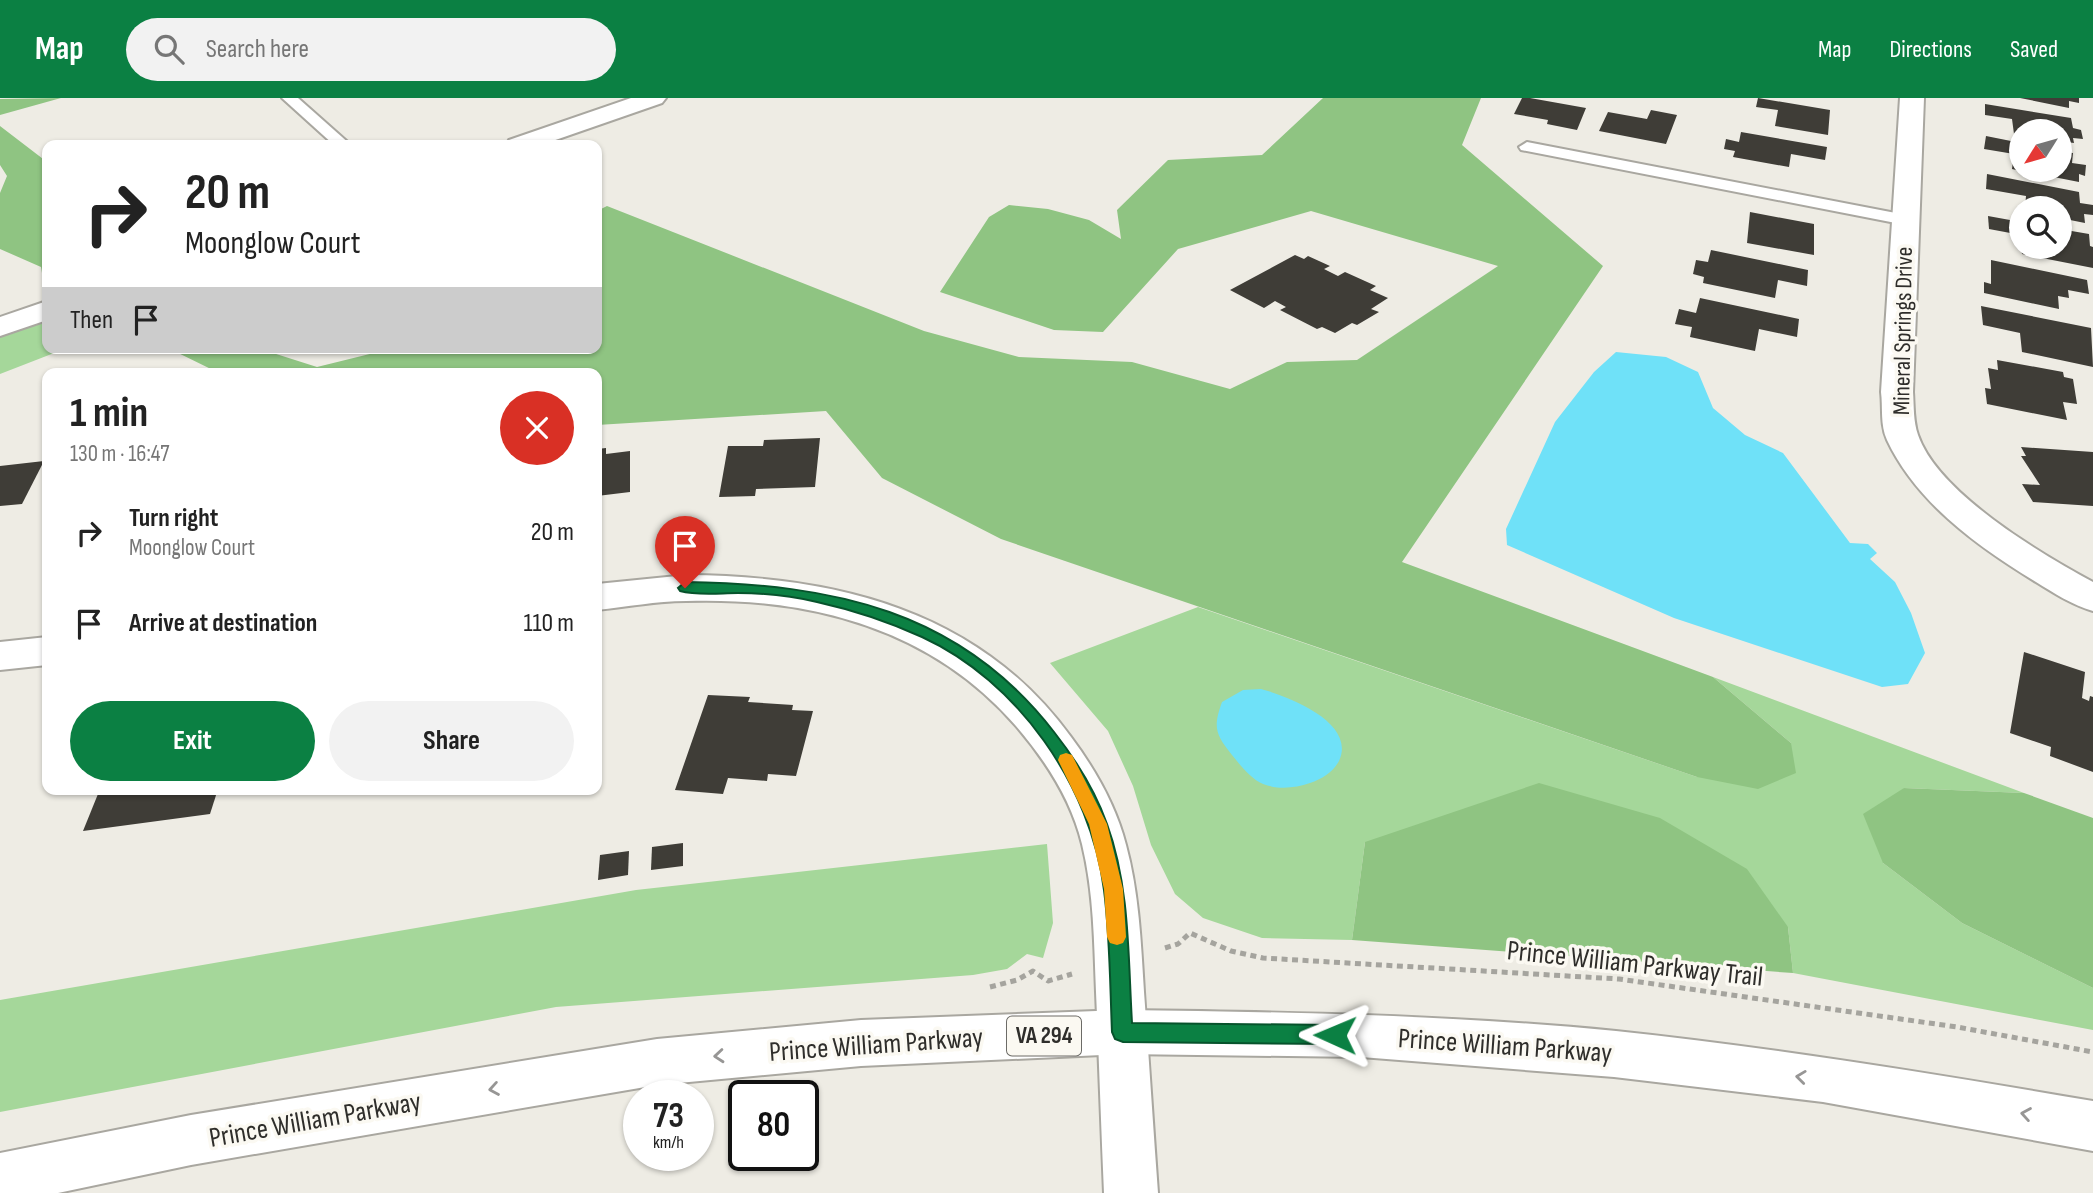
<!DOCTYPE html>
<meta charset="utf-8">
<style>
body{margin:0;font-family:"Sofia Sans Condensed",sans-serif;background:#f2f2f2;color:#222;height:100vh;display:flex;flex-direction:column;font-size:26px;white-space:nowrap}
*{box-sizing:border-box;margin:0}
p{font-size:23px;color:#767676}
.icon{flex:none;width:38px;height:38px;fill:none;stroke:currentColor;stroke-width:2;stroke-linecap:round;stroke-linejoin:round}
.map{position:relative;flex:1;overflow:hidden}
.details{position:absolute;left:42px;top:270px;width:560px;height:427px;display:flex;flex-direction:column;background:#fff;border-radius:14px;box-shadow:0 2px 5px #0004}
.details>*{flex:none}
.hud{position:absolute;left:42px;top:42px;width:560px;height:214px;border-radius:14px;box-shadow:0 2px 5px #0004;background:#fff;color:#222;overflow:hidden}
.needle{width:46px;rotate:233deg}
.fabs{position:absolute;left:2009px;top:21px;display:grid;gap:14px}
.fabs a{display:grid;place-items:center;width:63px;height:63px;border-radius:50%;background:#fff;box-shadow:0 2px 5px #0004;font-size:35px}
.speed{position:absolute;left:623px;top:982px;display:flex;gap:14px;font-size:35px;font-weight:700;text-align:center}
.speed>*{display:grid;place-content:center;width:91px;height:91px;border-radius:50%;background:#fff;box-shadow:0 2px 5px #0004;line-height:1}
.speed small{font-size:18px;font-weight:400}
.speed .limit{border:4px solid #111;border-radius:10px;background:#fff;color:#111}
.pin{position:absolute;display:grid;place-items:center;width:60px;height:60px;color:#fff;margin:-72px -30px;border-radius:50% 50% 50% 0;rotate:-45deg;box-shadow:0 0 7px #0007}
.pin .icon{rotate:45deg}
.me{position:absolute;width:77px;margin:-38px;rotate:271deg;stroke-linejoin:round;filter:drop-shadow(0 0 5px #0008)}
.turn{display:flex;align-items:center;gap:24px;height:147px;padding:0 28px;font-size:32px}
.turn .icon{width:91px;height:91px;stroke-width:2.5}
.turn b{display:block;font-size:49px;line-height:60px}
.then{display:flex;align-items:center;height:66px;padding:0 28px;background:#0003;gap:14px;font-size:26px}
.round{display:grid;place-items:center;flex:none;width:74px;height:74px;border-radius:37px;background:#f2f2f2}
.head{display:flex;align-items:center;justify-content:space-between;height:119px;padding:0 28px}
h1{font-size:42px;font-weight:700;line-height:52px}
.cta{display:flex;gap:14px;margin-top:auto;padding:14px 28px}
.cta a{flex:1;height:80px;border-radius:42px;background:#0b8043;color:#fff;font-size:28px;font-weight:700;line-height:80px;text-align:center}
.cta a+a{background:#f2f2f2;color:#222}
ul{padding:0;list-style:none}
li{display:flex;align-items:center;gap:21px;height:91px;padding:0 28px}
li div{flex:1}
li b{display:block;font-size:26px}
li em{font-style:normal}
header{display:flex;align-items:center;gap:42px;box-sizing:border-box;height:98px;padding:0 35px;background:#0b8043;color:#fff}
header strong{font-size:33px}
nav{display:flex;gap:38px;margin-inline-start:auto;font-size:24px}
.search{width:490px;height:63px;background:#f2f2f2;display:flex;align-items:center;gap:18px;box-sizing:border-box;padding:0 24px;border-radius:38px;color:#767676;font-size:26px}
.map>svg:first-child{display:block}
</style>
<header>
<strong>Map</strong>
<div class="search"><svg class="icon" aria-label="search" viewBox="0 0 24 24"><circle cx="10" cy="10" r="6"/><path d="M15 15l6 6"/></svg>Search here</div>
<nav><a>Map</a><a>Directions</a><a>Saved</a></nav>
</header>
<div class="map">
<svg width="2093" height="1095" viewBox="0 0 2093 1095">
<rect width="100%" height="100%" fill="#eeece4"/>
<g fill="#a5d79a">
<path d="M47,222V250H67L0,276V239Z"/>
<path d="M1198,509L1697,679L1791,645L1713,579L2024,695L1904,690L1883,765L1962,825L2093,890V932L1793,875L1788,829L1365,744L1352,842L1262,840L1203,820L1175,796L1151,747L1133,688L1108,633L1050,565Z"/>
<path d="M1047,746L1053,825L1043,860L1027,856L1007,871L973,877L556,909L0,1014V902L636,792Z"/>
</g>
<g fill="#8fc482">
<path d="M61,0L0,17V1Z"/>
<path d="M1323,0H1481L1462,47L1603,168L1402,464L1713,579L1791,645L1796,675L1758,691L1697,679L1001,441L882,380L826,313L597,327V275H219L168,250H267L273,255L317,269L394,250H597V113L607,108L924,233L1019,259L1132,264L1230,291L1287,264L1357,262L1498,168L1311,113L1178,151L1103,234L1054,232L940,194L989,119L1009,107L1048,111L1089,122L1121,141L1117,112L1168,62L1262,57Z"/>
<path d="M0,28L47,64L46,199L41,169L0,151V95L7,78L0,67Z"/>
<path d="M1539,685L1660,720L1747,771L1788,829L1793,875L1352,842L1365,744Z"/>
<path d="M1904,690L2024,695L2093,720V890L1962,825L1883,765L1863,716Z"/>
</g>
<g fill="#6fe1f8">
<path d="M1616,254L1666,259L1698,274L1713,310L1745,337L1783,355L1850,445L1868,446L1877,455L1870,461L1895,484L1911,515L1925,555L1908,586L1882,589L1674,520L1507,447L1506,431L1555,324L1594,274Z"/>
<path d="M1261,591C1287,598 1357,624 1339,663C1333,674 1322,681 1310,685C1295,690 1279,692 1263,686C1251,681 1240,667 1232,657C1215,636 1213,629 1222,604L1243,592Z"/>
</g>
<g fill="#3f3d37">
<path d="M1522,0H1530L1586,10L1577,32L1547,26L1548,22L1514,16Z"/>
<path d="M1758,0L1830,12L1828,37L1775,28L1778,12L1756,9Z"/>
<path d="M2020,0H2079V5L2069,3V10Z"/>
<path d="M1985,6L2071,20L2073,30L2081,32L2083,41L2073,40L2074,45L2060,43V33L2014,36L2012,21L1985,17Z"/>
<path d="M1651,12L1677,17L1666,46L1599,33L1608,14L1647,21Z"/>
<path d="M1741,34L1827,49L1825,62L1791,56L1789,69L1733,59L1735,53L1724,51L1726,41L1739,44Z"/>
<path d="M1986,38L2021,45V73L2012,71L2014,56L1984,51Z"/>
<path d="M2060,53L2073,55L2072,65L2086,67L2085,78L2079,76V84L2023,73L2060,72Z"/>
<path d="M1987,76L2079,94L2080,105L2093,107V117L2084,116L2085,125L2060,120V110H2025L2026,98L1986,91Z"/>
<path d="M1750,114L1814,126V157L1747,145Z"/>
<path d="M1988,118L2021,124V137L1989,131Z"/>
<path d="M2060,131L2089,136L2090,148L2093,149V170L2022,156L2021,149H2060Z"/>
<path d="M1711,152L1808,172L1807,188L1778,182L1775,200L1703,185L1704,179L1693,176L1696,162L1708,164Z"/>
<path d="M1295,157L1304,161L1308,158L1330,168L1324,171L1338,178L1345,174L1376,188L1370,192L1388,200L1371,211L1379,214L1357,227L1352,225L1335,235L1322,229L1317,231L1280,212L1286,209L1275,203L1264,210L1230,192Z"/>
<path d="M1991,162L2087,182L2089,196L2068,192L2069,200L2058,198L2059,211L1984,195V184L1991,186Z"/>
<path d="M1700,200L1799,221L1797,239L1759,231L1755,253L1690,239L1692,229L1675,226L1679,211L1696,215Z"/>
<path d="M1981,208L2091,230L2093,269L2022,254L2020,235L1983,227Z"/>
<path d="M1997,262L2063,274L2064,279L2073,281L2077,306L2063,304L2067,322L1987,306L1985,290L1991,291L1988,270L1998,272Z"/>
<path d="M820,340L815,389L756,391L755,398L719,399L728,348H763L764,342Z"/>
<path d="M2021,349L2093,354V408L2033,404L2022,386L2040,387L2021,358H2026Z"/>
<path d="M606,350V356L630,353V394L597,398V351Z"/>
<path d="M44,363L22,406L0,408V368Z"/>
<path d="M2024,554L2085,574L2082,600L2089,603L2090,598L2093,599V674L2050,658L2051,649L2010,635Z"/>
<path d="M708,597L750,599L748,604L793,607L792,612L813,613L796,678L768,676L767,683L728,680L723,696L675,692Z"/>
<path d="M100,691H218L210,716L83,733Z"/>
<path d="M683,745V768L651,772L652,749Z"/>
<path d="M629,753L628,777L598,782L600,757Z"/>
</g>
<g fill="none" stroke-linecap="round" stroke-linejoin="round">
<defs>
<g id="service">
<path d="M282,0H298L351,47H334Z"/>
<path d="M1527,44L1906,117L1914,122L1906,127L1521,52L1519,49Z"/>
</g>
<g id="minor">
<path d="M1900,0H1924L1913,294C1914,308 1913,323 1918,337C1938,395 2041,456 2093,484V513C2072,507 2054,495 2036,484C1978,449 1916,404 1887,342C1880,327 1883,309 1881,294Z"/>
<path d="M687,477C836,478 979,512 1071,639C1095,671 1116,708 1126,747C1139,795 1141,845 1144,894C1149,961 1153,1028 1158,1095H1104C1101,1028 1099,961 1096,894C1094,845 1094,795 1082,746C1071,701 1046,663 1016,628C932,531 811,499 686,503C656,503 627,509 597,512V486Z"/>
<path d="M47,539V567L0,572V544Z"/>
</g>
<g id="tertiary">
<path d="M631,0H666L662,5L541,47H506L509,42Z"/>
<path d="M47,203V222L0,238V219Z"/>
</g>
<path id="trunk" d="M1123,912C1288,914 1452,917 1616,933C1776,950 1934,976 2093,1003V1053L1823,1004L1614,979L1361,959L1123,956L861,968L657,987L191,1067L58,1095H0V1055L191,1017L657,941L861,922Z"/>
</defs>
<use href="#service" stroke="#a9a7a0" stroke-width="4"/>
<use href="#minor" stroke="#a9a7a0" stroke-width="4"/>
<use href="#tertiary" stroke="#a9a7a0" stroke-width="4"/>
<use href="#trunk" stroke="#a9a7a0" stroke-width="4"/>
<g stroke="#a5a49e" stroke-width="5" stroke-dasharray="6 4.5" stroke-linecap="butt">
<path d="M1165,850L1178,846L1190,835L1231,853L1263,860L1619,881L1957,929L2093,954"/>
<path d="M990,889L1017,882L1033,873L1048,883L1072,876"/>
</g>
<use href="#service" fill="#fff" fill-rule="evenodd"/>
<use href="#minor" fill="#fff" fill-rule="evenodd"/>
<use href="#tertiary" fill="#fff" fill-rule="evenodd"/>
<use href="#trunk" fill="#fff" fill-rule="evenodd"/>
</g>
<defs><path id="oneway-chevron" d="M-2-3.5L2.5 0L-2 3.5" fill="none" stroke-width="1.6" stroke-linecap="round" stroke-linejoin="round" transform="scale(1.75)"/></defs>
<g stroke="#979695">
<use href="#oneway-chevron" transform="translate(719 958) rotate(175)"/>
<use href="#oneway-chevron" transform="translate(1801 979) rotate(-173)"/>
<use href="#oneway-chevron" transform="translate(494 991) rotate(170)"/>
<use href="#oneway-chevron" transform="translate(2026 1016) rotate(-170)"/>
</g>
<path fill="#0b8043" stroke="#07532c" stroke-width="2" d="M685,484C832,486 960,512 1054,634C1076,662 1095,692 1107,726C1130,789 1128,859 1132,925L1335,927L1342,930L1345,937L1342,943L1335,946L1123,944L1115,941L1112,934C1110,887 1110,838 1104,792C1091,688 1018,583 922,539C889,524 853,512 817,504C792,498 764,495 738,495C720,495 698,498 680,493L678,490Z"/>
<path fill="#f59e0b" d="M1066,655L1072,657L1107,726L1123,791L1126,839L1123,845L1117,847L1110,845L1107,839L1104,791L1089,726L1058,662L1060,657Z"/>
<g text-anchor="middle" dominant-baseline="central" stroke-width="7" stroke-linejoin="round" paint-order="stroke">
<rect fill="#fbf9f2" stroke="#6c6b67" stroke-width="2" x="1007" y="918.5" width="74" height="39" rx="5"/>
<g font-size="23" font-weight="bold" fill="#2f2e2b">
<text x="1044" y="938">VA 294</text>
</g>
<g font-size="24" fill="#2f2e2b" stroke="#fbf9f2">
<text transform="translate(1903 233) rotate(-89)">Mineral Springs Drive</text>
</g>
<g font-size="28" fill="#2f2e2b" stroke="#fbf9f2">
<text transform="translate(1635 866) rotate(6)">Prince William Parkway Trail</text>
<text transform="translate(876 947) rotate(-4)">Prince William Parkway</text>
<text transform="translate(1505 948) rotate(4)">Prince William Parkway</text>
<text transform="translate(315 1022) rotate(-10)">Prince William Parkway</text>
</g>
</g>
</svg>
<div class="fabs">
<a><svg class="needle" viewBox="-14 -14 28 28"><path d="M0-13l5 13h-10z" fill="#e53935"/><path d="M0 13l5-13h-10z" fill="#767676"/></svg></a>
<a><svg class="icon" aria-label="search" viewBox="0 0 24 24"><circle cx="10" cy="10" r="6"/><path d="M15 15l6 6"/></svg></a>
</div>
<div class="speed"><div>73<small>km/h</small></div><div class="limit">80</div></div>
<div class="pin" style="left:685px;top:490px;background:#d93025"><svg class="icon" aria-label="arrive" viewBox="0 0 24 24"><path d="M6 21V4h12l-3 4 3 4H6"/></svg></div>
<svg class="me" style="left:1335px;top:937px" viewBox="-20 -20 40 40"><path d="M0-17L14 15 0 8-14 15z" fill="#0b8043" stroke="#fff" stroke-width="4"/></svg>
<div class="hud">
<div class="turn"><svg class="icon" aria-label="right" viewBox="0 0 24 24"><path d="M7 20v-9h11M14 6l5 5-5 5"/></svg><div><b>20 m</b>Moonglow Court</div></div>
<div class="then">Then<svg class="icon" aria-label="arrive" viewBox="0 0 24 24"><path d="M6 21V4h12l-3 4 3 4H6"/></svg></div>
</div>
<section class="details">
<div class="head"><div><h1>1 min</h1><p>130 m · 16:47</p></div><a class="round" style="background:#d93025;color:#fff"><svg class="icon" aria-label="close" viewBox="0 0 24 24"><path d="M6 6l12 12M18 6L6 18"/></svg></a></div>
<ul>
<li><svg class="icon" aria-label="right" viewBox="0 0 24 24"><path d="M7 20v-9h11M14 6l5 5-5 5"/></svg><div><b>Turn right</b><p>Moonglow Court</p></div><em>20 m</em></li>
<li><svg class="icon" aria-label="arrive" viewBox="0 0 24 24"><path d="M6 21V4h12l-3 4 3 4H6"/></svg><div><b>Arrive at destination</b></div><em>110 m</em></li>
</ul>
<div class="cta"><a>Exit</a><a>Share</a></div>
</section>
</div>
